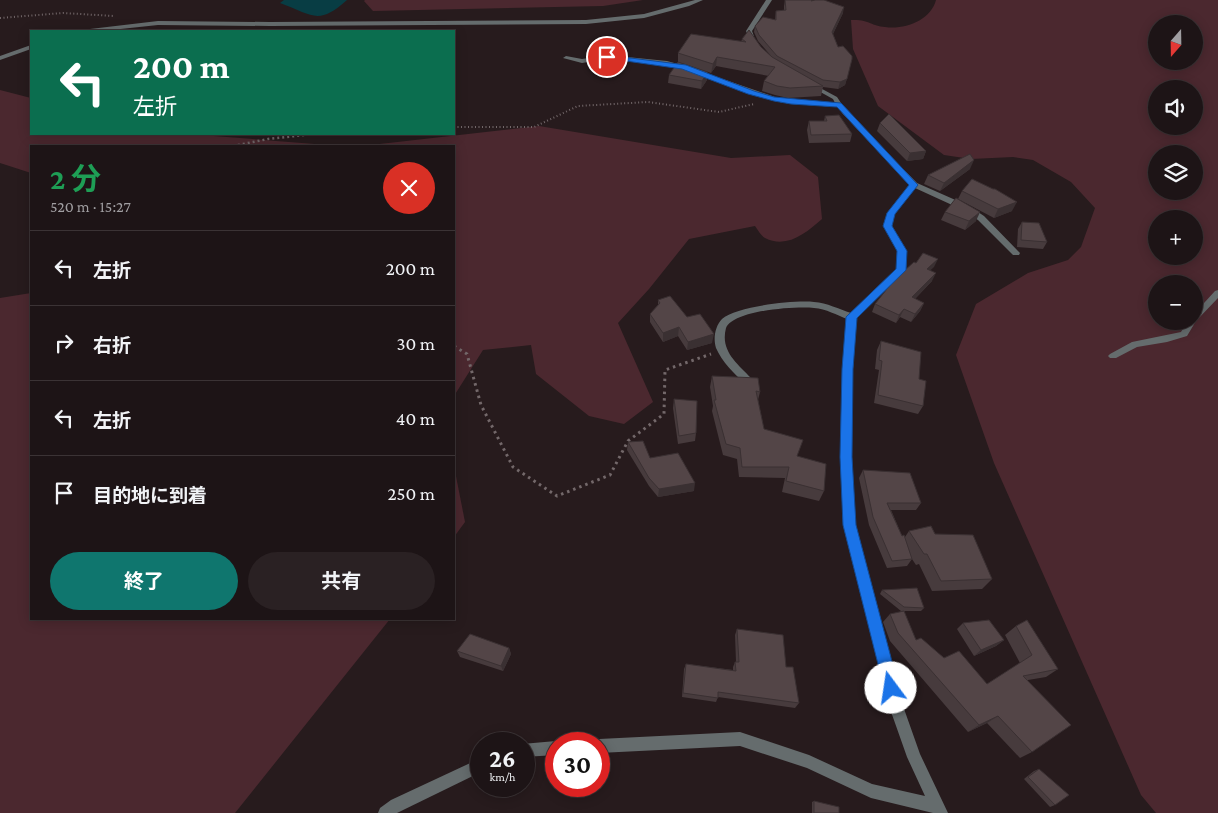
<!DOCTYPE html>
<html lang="ja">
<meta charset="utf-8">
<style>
body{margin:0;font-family:"Crimson Pro","Noto Sans JP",serif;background:#2a2123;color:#f1f3f6;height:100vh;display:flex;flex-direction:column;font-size:19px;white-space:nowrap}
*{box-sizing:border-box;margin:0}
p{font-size:16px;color:#a09ea1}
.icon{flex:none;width:28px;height:28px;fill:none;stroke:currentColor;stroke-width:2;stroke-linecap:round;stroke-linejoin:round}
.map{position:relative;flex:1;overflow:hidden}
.panel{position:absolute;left:30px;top:145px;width:425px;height:475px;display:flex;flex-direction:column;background:#1d1416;border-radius:0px;box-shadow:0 2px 12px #0003,0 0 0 1px #3b3335}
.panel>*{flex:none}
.banner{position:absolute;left:30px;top:30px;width:425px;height:105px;border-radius:0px;box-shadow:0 2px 12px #0003,0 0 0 1px #3b3335;background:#0b6e4f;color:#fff;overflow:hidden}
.needle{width:32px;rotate:200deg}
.controls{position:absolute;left:1148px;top:15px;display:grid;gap:10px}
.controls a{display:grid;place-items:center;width:55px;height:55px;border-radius:50%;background:#1d1416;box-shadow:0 2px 12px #0003,0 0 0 1px #3b3335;font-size:25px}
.speed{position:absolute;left:470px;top:732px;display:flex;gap:10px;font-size:25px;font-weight:700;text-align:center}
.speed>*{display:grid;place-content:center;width:65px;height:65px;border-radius:50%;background:#1d1416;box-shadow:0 2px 12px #0003,0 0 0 1px #3b3335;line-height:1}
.speed small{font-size:12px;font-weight:400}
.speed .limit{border:8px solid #d22;background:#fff;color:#111}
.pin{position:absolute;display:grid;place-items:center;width:42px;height:42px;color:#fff;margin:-21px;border:2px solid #fff;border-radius:50%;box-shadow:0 1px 5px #0007}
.me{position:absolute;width:55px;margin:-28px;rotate:346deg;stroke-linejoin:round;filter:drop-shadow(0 0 4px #0008)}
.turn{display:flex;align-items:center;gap:18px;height:105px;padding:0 20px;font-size:22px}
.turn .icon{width:65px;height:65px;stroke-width:2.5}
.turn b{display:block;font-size:35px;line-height:42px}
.round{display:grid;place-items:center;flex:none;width:52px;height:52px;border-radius:26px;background:#2a2123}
.summary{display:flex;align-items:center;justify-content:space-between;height:85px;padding:0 20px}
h1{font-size:30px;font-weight:700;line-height:38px;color:#1e9e55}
.button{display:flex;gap:10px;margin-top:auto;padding:10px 20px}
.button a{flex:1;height:58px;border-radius:30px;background:#0f766e;color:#fff;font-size:20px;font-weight:700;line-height:58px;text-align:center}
.button a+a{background:#2a2123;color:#f1f3f6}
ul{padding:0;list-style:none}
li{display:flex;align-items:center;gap:15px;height:75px;padding:0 20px;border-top:1px solid #3b3335}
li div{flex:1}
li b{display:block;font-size:19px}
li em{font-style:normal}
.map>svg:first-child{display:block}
</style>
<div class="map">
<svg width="1218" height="813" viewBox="0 0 1218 813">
<rect width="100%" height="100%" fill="#271b1d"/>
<g fill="#4b282f" fill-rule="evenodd">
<path d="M365,0H643L603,6L373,11L364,1Z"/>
<path d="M936,0H1218V813H1156L1141,795L994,463L956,355L976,304L1028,273L1068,260L1081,247L1095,208L1071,182L1033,160L1013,157L971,159L944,155L878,106L853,49L851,20C869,19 871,26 885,27C905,30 931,20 936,0ZM1156,24H1194V61H1156ZM1156,89H1194V126H1156ZM1156,154H1194V191H1156ZM1156,219H1194V256H1156ZM1156,284H1194V321H1156Z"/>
<path d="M0,90L31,98V134H188L340,146H31V173L0,163Z"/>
<path d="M539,126L731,158L790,155L818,177L822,219C806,233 787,249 765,238C761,236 758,230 755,226L689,239L649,289L618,323L653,402L624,424L589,416L536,374L531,345L483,350L454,396V146H362Z"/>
<path d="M31,293V619H390L235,813H0V298Z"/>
<path d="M454,466L465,522L454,537Z"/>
</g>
<path fill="#083d44" d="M284,0H347C318,26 313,15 280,3Z"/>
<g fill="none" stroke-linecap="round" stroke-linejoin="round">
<g stroke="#73686a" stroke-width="2" stroke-dasharray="1 2.5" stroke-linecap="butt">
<path d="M0,18L63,13L114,16"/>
<path d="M454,127H534L578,106L648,102L719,112L754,104"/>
</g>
<path stroke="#73686a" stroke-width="2.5" stroke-dasharray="2 3" stroke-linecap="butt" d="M233,146L268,139L314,134"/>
<path stroke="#73686a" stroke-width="3" stroke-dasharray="2.5 4" stroke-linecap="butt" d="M454,346L467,354L481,405L513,467L557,496L610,475L628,441L664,414L665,370L711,354"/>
<g fill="#656c6d" fill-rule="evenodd">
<path d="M766,0H772L752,31L756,42L751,43L746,31Z"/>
<path d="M607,55L667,61L685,66L775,97L791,100L835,103L833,99L806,84L811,83L837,97L847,112L917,183L969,206L984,216L1020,253L1019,255H1013L978,220L963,210L915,188L895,213L892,226L906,251L905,270L856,318L853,369L851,457L855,525L903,706L920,754L948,813H933L871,798L807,768L740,746L599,753V744H593L594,741L599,739L740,732L809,755L872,784L925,796L907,757L889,706L843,525L841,457L843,369L847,319C837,315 826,309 814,308C796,306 734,310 726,328C720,351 737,363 751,378L753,381L748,385L745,384C734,373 722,362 716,348C713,339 715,326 722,319C736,306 794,300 814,302C827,303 839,309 851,313L897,269L898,251L884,226L887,213L910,185L843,114L838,107L791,104L774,101L667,65L607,59L582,63L563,58L566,56L582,59Z"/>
<path d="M1218,290V298L1196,321L1187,336L1167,342L1137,347L1116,358H1110L1108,356L1110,354L1132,342L1181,332L1187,321H1194V314L1215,291Z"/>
<path d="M556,741L561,744H556V755L524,757V744H522Z"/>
<path d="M481,758V772L397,813H378L380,808L391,800Z"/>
</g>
<g fill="#656c6d" fill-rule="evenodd">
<path d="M695,0H703L689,6L644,18L586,24L270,26L158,25L102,31H87L90,29L158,21L270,22L586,20L644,14Z"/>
<path d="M31,45V49L0,60V56Z"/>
</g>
</g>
<g fill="#473b3d">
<path d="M785,0L813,1L843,13L833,34L838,47L852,59L845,85L838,89L823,87L821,96L788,98L775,95L762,91L764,81L769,76L716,66L711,73L678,62V53L741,42L742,39L761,47L772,57L758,41L754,32L755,26L775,20L776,11L784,10V6Z"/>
<path d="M708,72L707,80L701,89L668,83L669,75Z"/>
<path d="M825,116L852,134L850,142L809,143L807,130L809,121H824Z"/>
<path d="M880,123L926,151L923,159L907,161L877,131Z"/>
<path d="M970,169L940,191L924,184L928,175Z"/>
<path d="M962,191L1012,211L994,218L958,199Z"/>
<path d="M945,212L976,221L965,230L941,220Z"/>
<path d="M1022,222L1047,242L1043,249L1017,247L1018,229Z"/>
<path d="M934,267L930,270L932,281L915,299L924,303L920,311L911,322L900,317L896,323L872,312L875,304Z"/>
<path d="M658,300L687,317L712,343L687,350L678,336L663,342L650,322V314L658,305Z"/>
<path d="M881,341L919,379L923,406L918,414L874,403L879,370L875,369L877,350Z"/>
<path d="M712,376L760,392L758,400L764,429L797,456L824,491L819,501L782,492L785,478L739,477L737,459L723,455L712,411L713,406L710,387Z"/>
<path d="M674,399L696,433L695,441L678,444L673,408Z"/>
<path d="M628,442L650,458L694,491L658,497L649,486L627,450Z"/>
<path d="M863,470L921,503L916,510H891L902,536L905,537L909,531L935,534L992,579L982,589L932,591L919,564L916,565L912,559L907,566L887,568L869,525L859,478Z"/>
<path d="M882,590L924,608L921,611H901L880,594Z"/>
<path d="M890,614L916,640L987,684L1020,663L1005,635L1016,626L1058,669L1046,677L1028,680L1032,752L1020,758L987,723L968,732L890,641L883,622Z"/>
<path d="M963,623L1004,640L996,646L974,656L957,629Z"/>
<path d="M737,629L786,667L799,703L795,708L718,697L716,702L682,697L684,669L686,664L733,670V667L735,662H736L735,635Z"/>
<path d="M509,648L511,654L503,671L460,657L457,651Z"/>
<path d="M1039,769L1055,805L1050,807L1024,779L1034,771Z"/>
<path d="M814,801L839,813H812V802Z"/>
</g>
<g fill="#3a3032">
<path d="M844,7L843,13L831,38L832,32Z"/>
<path d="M717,57L716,66L711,73L713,64Z"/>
<path d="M708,72L707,80L701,89L702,81Z"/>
<path d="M847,79L845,85L838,89L840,82Z"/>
<path d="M926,151L923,159L907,161L910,153Z"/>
<path d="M974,160L970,169L940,191L944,183Z"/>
<path d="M1017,202L1012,211L994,218L998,209Z"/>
<path d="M980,212L976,221L965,230L969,221Z"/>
<path d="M938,259L934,267L923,277L927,269Z"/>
<path d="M936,273L932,281L908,306L912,297Z"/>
<path d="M924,303L920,311L911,322L915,314Z"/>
<path d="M904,309L900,317L896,323L899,315Z"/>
<path d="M679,327L678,336L663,342V333Z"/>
<path d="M714,334L712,343L687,350L688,342Z"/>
<path d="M695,483L694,491L658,497L659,489Z"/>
<path d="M1004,640L996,646L974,656L981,650Z"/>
<path d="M509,648L511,654L503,671L501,666Z"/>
<path d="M998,716L987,723L968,732L979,725Z"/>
</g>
<g fill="#534547" stroke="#3a3032">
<path d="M785,0H812L811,1L815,0H824L844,7L832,32L838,47L843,46L852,56V59L847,79L840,82L823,80L777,56L759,35L755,26L763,17L776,20V11L786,10Z"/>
<path d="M749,30L761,47L772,57L823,86L790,88L777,86L764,81L775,67L717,57L713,64L678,53L691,34L746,42L742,39Z"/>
<path d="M678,62L708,72L702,81L669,75Z"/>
<path d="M889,114L926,151L910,153L880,123Z"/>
<path d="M839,115L852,134L811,135L809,121H827L825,116Z"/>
<path d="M970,154L974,160L944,183L928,175Z"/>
<path d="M972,179L993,189H995L1017,202L998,209L962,191Z"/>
<path d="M956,198L980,212L969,221L945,212Z"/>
<path d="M1022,222L1039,223L1047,242L1021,240Z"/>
<path d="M923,253L938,259L927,269L936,273L912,297L924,303L915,314L904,309L899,315L875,304L894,280L914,262L916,263Z"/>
<path d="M670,296L687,317L700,314L714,334L688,342L679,327L663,333L650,314L660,303L658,300Z"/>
<path d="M881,341L921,352L919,379L926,381L923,406L878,395L882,361L879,360Z"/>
<path d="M712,376L758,378L760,392L756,391L764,429L803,440L797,456L826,464L824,491L786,481L789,467H742L740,448L726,444L714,400H716Z"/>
<path d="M674,399L697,401L696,433L679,436Z"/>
<path d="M643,441L650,458L678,453L695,483L659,489L649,478L628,442Z"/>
<path d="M863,470L910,473L921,503H887L902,536L904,535L912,559L892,561L873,517Z"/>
<path d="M931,526L935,534L973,535L992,579L941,581L927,554H924L909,531Z"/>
<path d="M917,588L924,608L904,607L882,590Z"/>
<path d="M904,611L916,640L921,638L944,658L959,651L987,684L1032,655L1016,626L1027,620L1058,669L1023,676L1071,725L1032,752L998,716L979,725L898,633L890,614Z"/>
<path d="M989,620L1004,640L981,650L963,623Z"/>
<path d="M737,629L783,635L786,667H793L799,703L718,692V698L683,693L686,664L736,671L735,662H739Z"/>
<path d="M470,634L509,648L501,666L457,651Z"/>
<path d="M1039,769L1069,795L1055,805L1028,777Z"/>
<path d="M814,801L839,807V813H814Z"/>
</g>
<path fill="#1a73e8" stroke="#114b97" d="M607,55L686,65L754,91L774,97L841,103L918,185L895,214L892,226L907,251L906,270L857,318L853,369L852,457L856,525L899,688L897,693L891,695L886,693L884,688L843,525L840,457L842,369L846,317L896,269L897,251L883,226L887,213L909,185L837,107L791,104L774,101L748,94L682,69L605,58L604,57Z"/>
</svg>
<div class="controls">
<a><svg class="needle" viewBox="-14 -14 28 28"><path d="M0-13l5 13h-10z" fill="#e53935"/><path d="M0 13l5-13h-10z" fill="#a09ea1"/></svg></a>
<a><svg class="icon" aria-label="sound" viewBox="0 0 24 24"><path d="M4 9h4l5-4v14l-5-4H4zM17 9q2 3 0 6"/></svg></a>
<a><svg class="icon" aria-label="layers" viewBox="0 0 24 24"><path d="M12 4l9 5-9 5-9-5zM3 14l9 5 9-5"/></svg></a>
<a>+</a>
<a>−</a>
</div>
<div class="speed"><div>26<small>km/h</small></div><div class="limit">30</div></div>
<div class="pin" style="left:607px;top:57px;background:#d93025"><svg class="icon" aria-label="arrive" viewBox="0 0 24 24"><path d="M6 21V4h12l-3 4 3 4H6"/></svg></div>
<svg class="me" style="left:891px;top:688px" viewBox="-20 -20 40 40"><circle r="19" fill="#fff"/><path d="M0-13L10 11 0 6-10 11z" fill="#1a73e8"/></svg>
<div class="banner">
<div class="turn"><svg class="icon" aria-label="left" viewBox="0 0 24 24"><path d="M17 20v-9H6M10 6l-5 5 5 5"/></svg><div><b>200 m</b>左折</div></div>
</div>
<section class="panel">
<div class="summary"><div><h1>2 分</h1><p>520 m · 15:27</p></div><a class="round" style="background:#d93025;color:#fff"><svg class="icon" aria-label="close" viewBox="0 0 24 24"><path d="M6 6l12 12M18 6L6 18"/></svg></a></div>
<ul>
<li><svg class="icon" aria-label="left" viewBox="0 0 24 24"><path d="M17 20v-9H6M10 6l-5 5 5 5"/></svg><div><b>左折</b></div><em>200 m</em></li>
<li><svg class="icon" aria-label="right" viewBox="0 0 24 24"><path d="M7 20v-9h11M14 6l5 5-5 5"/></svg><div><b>右折</b></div><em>30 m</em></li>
<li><svg class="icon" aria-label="left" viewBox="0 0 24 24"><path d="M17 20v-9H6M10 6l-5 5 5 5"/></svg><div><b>左折</b></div><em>40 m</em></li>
<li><svg class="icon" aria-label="arrive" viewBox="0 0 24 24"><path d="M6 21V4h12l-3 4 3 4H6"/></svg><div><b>目的地に到着</b></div><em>250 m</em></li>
</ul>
<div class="button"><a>終了</a><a>共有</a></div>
</section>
</div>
